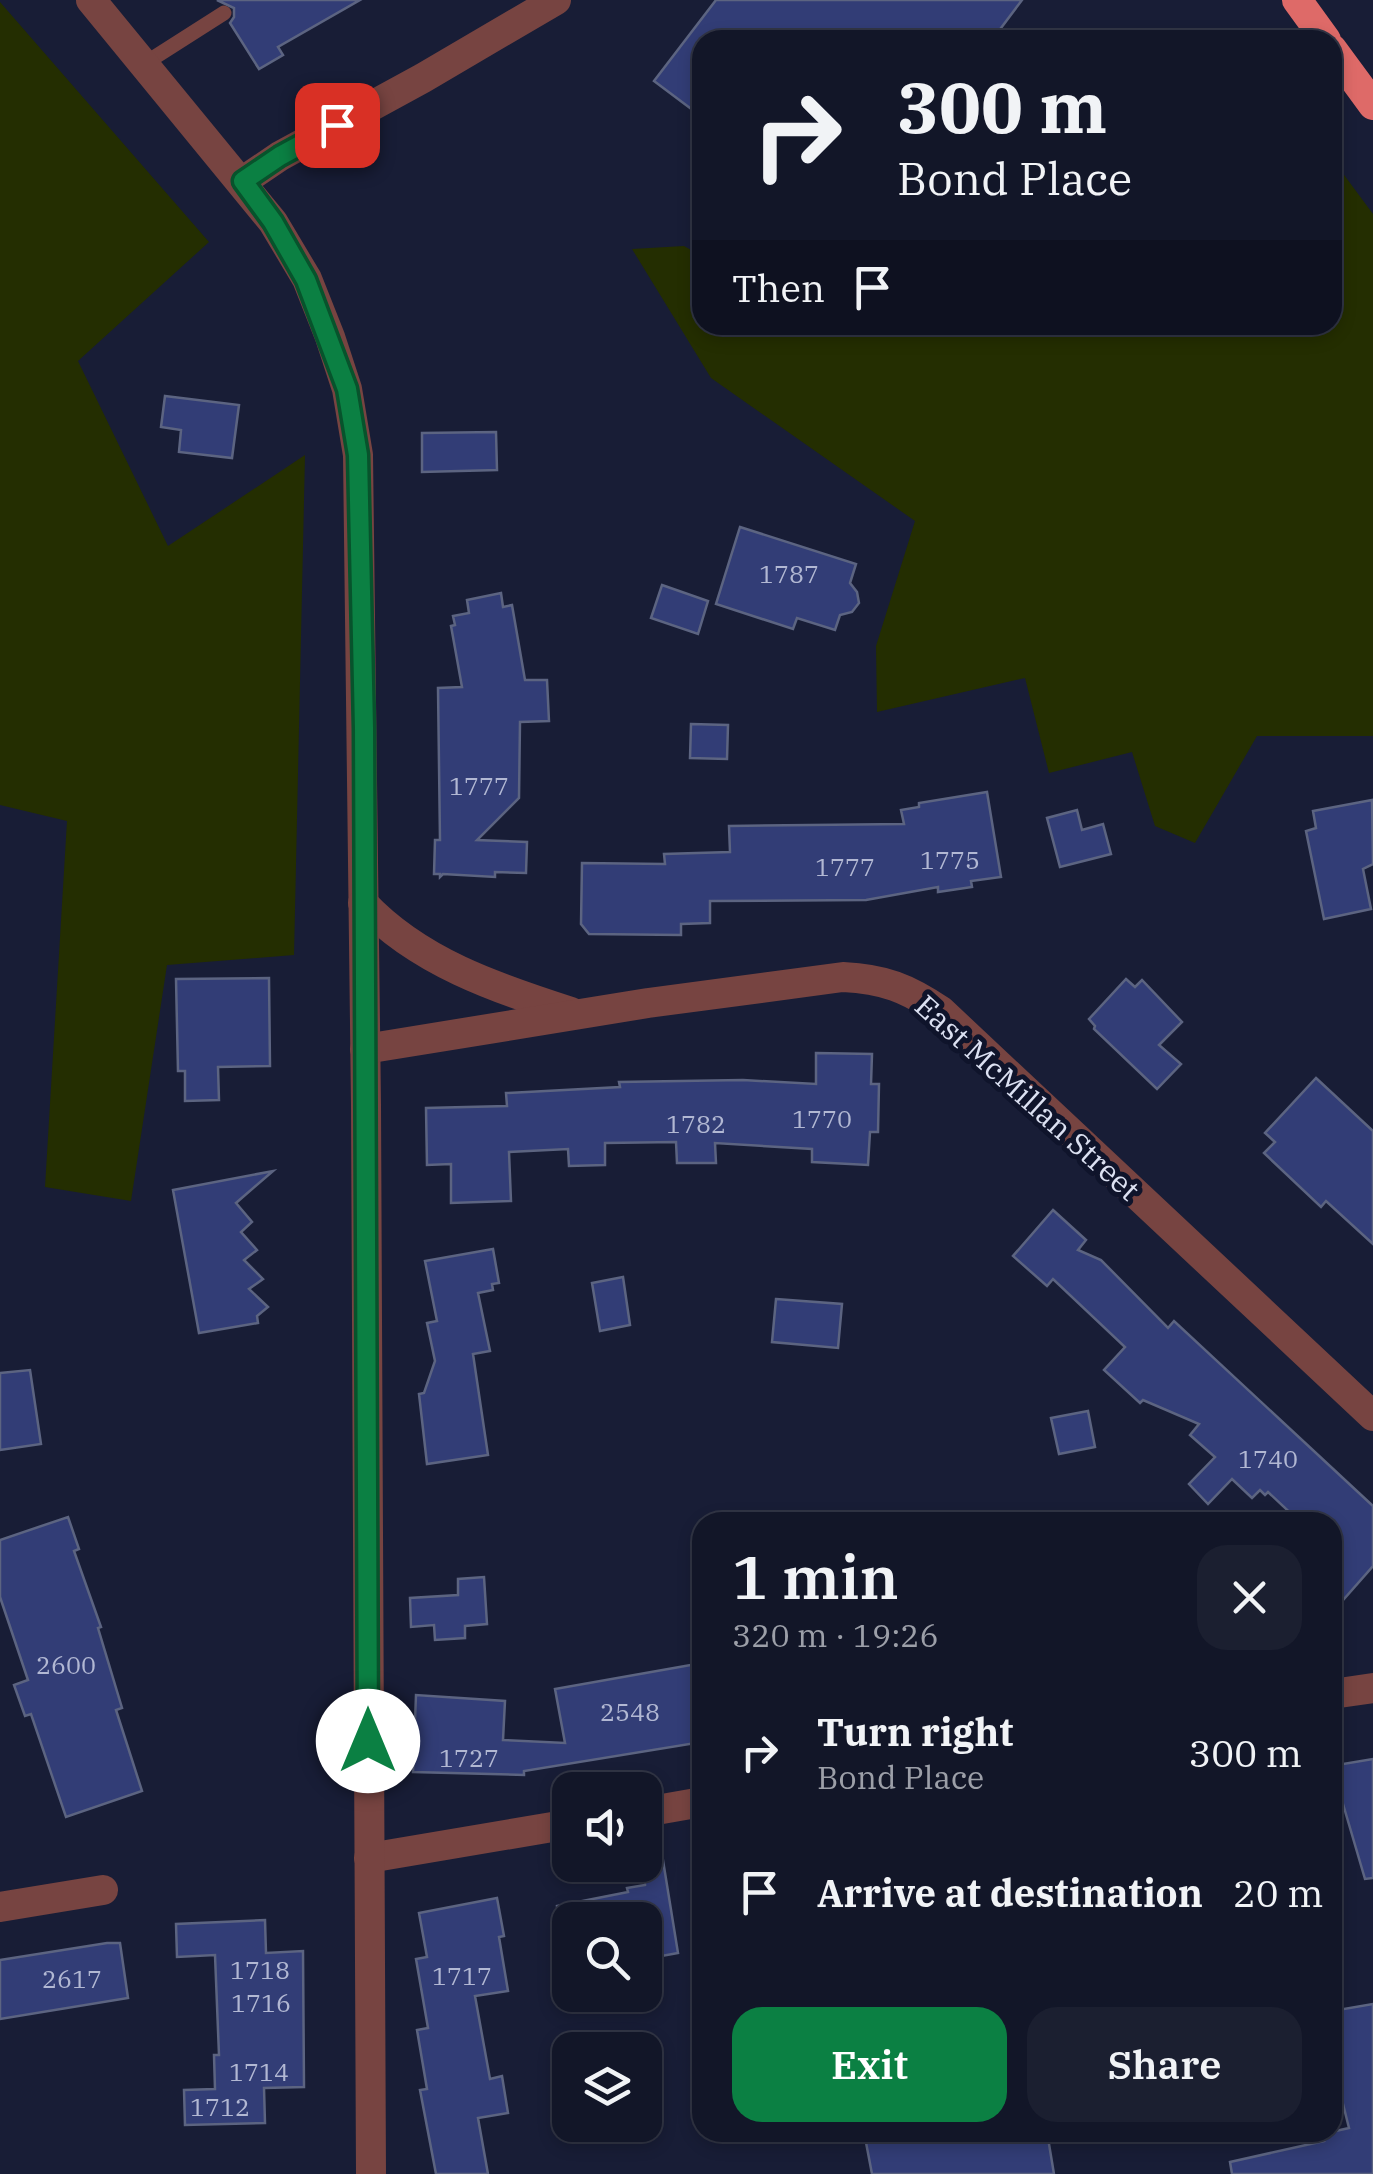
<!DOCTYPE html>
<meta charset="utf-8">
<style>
body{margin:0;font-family:"IBM Plex Serif",serif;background:#1b1f30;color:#f1f3f6;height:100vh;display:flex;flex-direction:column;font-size:38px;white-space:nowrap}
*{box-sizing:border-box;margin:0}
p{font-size:32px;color:#9c9fa8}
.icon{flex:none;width:55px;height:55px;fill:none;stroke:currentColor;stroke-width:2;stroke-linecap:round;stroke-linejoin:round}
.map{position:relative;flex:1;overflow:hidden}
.sheet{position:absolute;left:692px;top:1512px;width:650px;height:630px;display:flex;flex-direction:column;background:#121628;border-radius:30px;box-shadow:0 5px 15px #0003,0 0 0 2px #313545}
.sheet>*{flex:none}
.banner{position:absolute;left:692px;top:30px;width:650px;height:305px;border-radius:30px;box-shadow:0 5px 15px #0003,0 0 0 2px #313545;background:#121628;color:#f1f3f6;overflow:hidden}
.tools{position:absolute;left:552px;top:1772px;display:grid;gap:20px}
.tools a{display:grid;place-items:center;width:110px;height:110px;border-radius:20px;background:#121628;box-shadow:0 5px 15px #0003,0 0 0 2px #313545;font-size:50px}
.pin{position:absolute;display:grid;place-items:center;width:85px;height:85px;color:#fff;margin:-42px;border-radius:20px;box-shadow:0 5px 15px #0006}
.me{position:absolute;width:110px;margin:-55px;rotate:0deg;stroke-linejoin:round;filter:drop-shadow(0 0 8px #0008)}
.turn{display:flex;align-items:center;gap:35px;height:210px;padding:0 40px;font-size:45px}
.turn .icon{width:130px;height:130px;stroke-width:2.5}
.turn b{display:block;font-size:70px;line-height:85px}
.then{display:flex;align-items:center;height:95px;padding:0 40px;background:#0003;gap:20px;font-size:38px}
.round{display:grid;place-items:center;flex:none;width:105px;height:105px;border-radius:30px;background:#1b1f30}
.head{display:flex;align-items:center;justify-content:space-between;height:170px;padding:0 40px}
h1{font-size:60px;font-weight:600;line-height:75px}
.action{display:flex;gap:20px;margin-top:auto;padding:20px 40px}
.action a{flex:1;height:115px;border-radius:30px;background:#0b8043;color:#fff;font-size:40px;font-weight:600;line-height:115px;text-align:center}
.action a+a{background:#1b1f30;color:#f1f3f6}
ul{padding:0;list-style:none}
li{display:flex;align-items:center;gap:30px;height:140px;padding:0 40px}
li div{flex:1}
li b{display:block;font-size:38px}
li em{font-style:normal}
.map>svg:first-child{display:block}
</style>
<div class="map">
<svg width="1373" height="2174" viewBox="0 0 1373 2174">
<rect width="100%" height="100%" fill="#181d36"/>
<g fill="#242e01">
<path d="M0,2L209,242L78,361L168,546L305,455L294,955L167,965L131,1201L45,1187L67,821L0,805Z"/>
<path d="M1333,160L1373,214V736H1257L1195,843L1155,826L1132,752L1049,773L1025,678L877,712L876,646L915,521L711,378L632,249L684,246L702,256V325H1332Z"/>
</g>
<g fill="#323d76" stroke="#5c6481" stroke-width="2.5">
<path d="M217,0H360L278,47L283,55L259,69L230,23L234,17V8Z"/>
<path d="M716,0H1022L992,40H702V117L654,81Z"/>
<path d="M165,396L239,405L232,458L179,452L181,430L161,427Z"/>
<path d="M496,432L497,470L422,472V433Z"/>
<path d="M740,527L856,564L850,583L857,592L859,603L852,612L840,615L835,630L797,618L793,629L716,604Z"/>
<path d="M662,585L708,601L698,634L651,618Z"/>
<path d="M501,593L503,607L512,605L525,680H547L549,721L520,722L519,798L477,840L527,842L526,873L495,872V877L443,874L440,877V874H434L435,840H440L438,688L462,687L451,626L455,625L453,616L469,613L467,600Z"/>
<path d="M691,724L728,725L727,759L690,758Z"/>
<path d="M987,792L1001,877L971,881L972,887L938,892V887L866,900L710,901V923L681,924V935L589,934L581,924L582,863L665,864L664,854L730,852L729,826L904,824L901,810L919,807V803Z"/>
<path d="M1372,800L1373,864L1363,869L1371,909L1324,919L1306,831L1316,828L1313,811Z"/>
<path d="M1077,810L1082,830L1103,824L1111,854L1060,867L1047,818Z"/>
<path d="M269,978L270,1066L218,1067L219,1100L185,1101V1071H178L176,979Z"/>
<path d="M1126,979L1135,987L1142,980L1182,1022L1159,1045L1181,1064L1157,1089L1094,1029L1095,1026L1089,1019Z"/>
<path d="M816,1053L872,1054L871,1084H879L878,1132H870L868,1165L812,1162V1149L715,1143L716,1163H677L676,1142L605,1143V1165L569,1166L568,1149L509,1152L511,1201L451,1203V1164L427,1165L426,1108L507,1106L506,1093L620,1087L619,1082L743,1080L816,1084Z"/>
<path d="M1316,1078L1373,1131V1244L1326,1201L1321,1207L1264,1153L1275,1142L1265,1133Z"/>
<path d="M273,1171L236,1203L252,1222L241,1232L257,1250L244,1260L263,1279L249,1289L268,1307L257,1316L258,1323L199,1333L173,1190Z"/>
<path d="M1053,1210L1086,1240L1078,1250L1101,1260L1168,1328L1174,1321L1373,1506V1566L1337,1607L1339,1574L1332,1569V1522H1300L1268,1492L1265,1495L1260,1490L1252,1498L1232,1479L1208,1504L1189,1484L1215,1457L1190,1435L1199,1424L1143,1400L1140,1403L1104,1370L1125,1347L1053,1279L1047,1286L1013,1256Z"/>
<path d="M493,1249L499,1283L492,1284L493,1290L478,1293L490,1351L473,1354L488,1455L427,1464L419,1394L424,1393L435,1361L427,1323L437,1321L425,1261Z"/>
<path d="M623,1277L630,1325L600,1331L592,1283Z"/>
<path d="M776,1299L842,1304L838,1348L772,1342Z"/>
<path d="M30,1370L41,1444L0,1450V1373Z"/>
<path d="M1088,1411L1095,1447L1059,1454L1051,1418Z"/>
<path d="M68,1517L79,1549L74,1551L101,1627L98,1628L122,1708L116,1710L142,1791L66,1817L31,1714L25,1716L14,1685L28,1680L0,1597V1540Z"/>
<path d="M484,1577L487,1624L465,1626V1638L435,1640L434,1625L411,1627L410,1598L458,1595V1579Z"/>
<path d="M702,1663V1742L524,1771V1775L413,1772L416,1695L505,1701L503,1740L565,1743L555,1689Z"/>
<path d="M1373,1759V1878L1365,1879L1343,1804L1337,1765Z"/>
<path d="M661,1848L678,1953L645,1959V1920H558L557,1906L628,1892L627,1888L645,1885V1849Z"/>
<path d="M497,1898L504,1936L499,1937L508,1991L475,1996L490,2079L502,2076L508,2113L478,2118L488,2174H436L420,2090L427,2089L417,2030L428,2028L416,1959L427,1957L419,1913Z"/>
<path d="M265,1920L266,1953L303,1951L304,2087L264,2088L265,2123L185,2125L184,2090L215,2089L214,2055H219L215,1955L177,1957L176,1924Z"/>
<path d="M107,1943H120L128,1998L0,2019V1960Z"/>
<path d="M1373,2004V2174H1232L1230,2162L1324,2141L1322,2134L1349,2128L1336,2076H1332V2011Z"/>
<path d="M864,2132H1047L1054,2174H872Z"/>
</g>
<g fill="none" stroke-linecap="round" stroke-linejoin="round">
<path stroke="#774441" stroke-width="15" d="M144,64L224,13"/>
<g stroke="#774441" stroke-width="30">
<path d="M243,181L280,156L423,78L556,0"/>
<path d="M1332,1694L1373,1688"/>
<path d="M645,1812L702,1802"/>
<path d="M369,1858L570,1824"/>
<path d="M0,1907L103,1890"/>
</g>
<g stroke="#774441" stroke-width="30">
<path d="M91,0L273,222L307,279L330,337L347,389L358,455L366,1105L371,2174"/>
<path d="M363,903C418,962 496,988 571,1012"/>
<path d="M365,1049L648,1003L843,977C884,979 907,988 941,1011L1373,1416"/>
</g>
<g stroke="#de6a68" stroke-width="30">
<path d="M1297,0L1326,40"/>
<path d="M1332,49L1373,105"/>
</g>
</g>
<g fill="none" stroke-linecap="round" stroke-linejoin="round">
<defs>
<path id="route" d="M337,125L280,156L243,181L273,222L306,280L347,389L358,455L364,728L368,1741"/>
</defs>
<use href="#route" stroke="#07532c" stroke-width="25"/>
<use href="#route" stroke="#0b8043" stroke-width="18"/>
</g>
<g text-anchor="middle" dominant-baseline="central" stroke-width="10" stroke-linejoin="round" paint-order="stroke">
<g font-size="25" fill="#b2b8d3">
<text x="789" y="573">1787</text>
<text x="479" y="785">1777</text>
<text x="950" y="859">1775</text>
<text x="845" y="866">1777</text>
<text x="822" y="1118">1770</text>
<text x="696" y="1123">1782</text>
<text x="1268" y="1458">1740</text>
<text x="66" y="1664">2600</text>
<text x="630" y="1711">2548</text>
<text x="469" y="1757">1727</text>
<text x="260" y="1969">1718</text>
<text x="462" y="1975">1717</text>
<text x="72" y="1978">2617</text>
<text x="261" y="2002">1716</text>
<text x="259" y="2071">1714</text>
<text x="220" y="2106">1712</text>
</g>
<g font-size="30" fill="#dce1f2" stroke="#0f142b">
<text transform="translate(1028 1097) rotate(42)">East McMillan Street</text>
</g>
</g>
</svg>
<div class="tools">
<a><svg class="icon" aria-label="sound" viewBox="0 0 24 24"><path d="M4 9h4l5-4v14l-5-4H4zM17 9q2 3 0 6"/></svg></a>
<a><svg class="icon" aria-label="search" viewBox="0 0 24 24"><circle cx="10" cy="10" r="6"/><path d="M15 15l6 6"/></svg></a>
<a><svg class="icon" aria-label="layers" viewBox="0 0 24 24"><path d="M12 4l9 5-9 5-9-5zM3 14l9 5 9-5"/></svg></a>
</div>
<div class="pin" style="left:337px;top:125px;background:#d93025"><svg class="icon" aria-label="arrive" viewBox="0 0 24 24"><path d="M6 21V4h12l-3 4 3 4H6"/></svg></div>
<svg class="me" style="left:368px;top:1741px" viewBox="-20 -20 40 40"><circle r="19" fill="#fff"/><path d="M0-13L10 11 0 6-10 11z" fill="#0b8043"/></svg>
<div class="banner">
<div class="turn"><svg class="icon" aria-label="right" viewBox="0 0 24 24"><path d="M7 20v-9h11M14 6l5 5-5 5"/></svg><div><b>300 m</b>Bond Place</div></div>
<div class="then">Then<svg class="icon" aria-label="arrive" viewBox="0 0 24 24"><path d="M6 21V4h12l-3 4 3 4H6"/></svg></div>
</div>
<section class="sheet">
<div class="head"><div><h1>1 min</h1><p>320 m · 19:26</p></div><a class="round"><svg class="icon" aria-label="close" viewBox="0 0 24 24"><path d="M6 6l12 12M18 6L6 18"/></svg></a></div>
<ul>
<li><svg class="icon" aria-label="right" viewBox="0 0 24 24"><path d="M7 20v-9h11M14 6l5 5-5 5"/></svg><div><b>Turn right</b><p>Bond Place</p></div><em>300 m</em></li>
<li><svg class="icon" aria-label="arrive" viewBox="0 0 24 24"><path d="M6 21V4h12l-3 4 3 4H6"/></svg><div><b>Arrive at destination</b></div><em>20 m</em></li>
</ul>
<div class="action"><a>Exit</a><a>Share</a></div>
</section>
</div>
